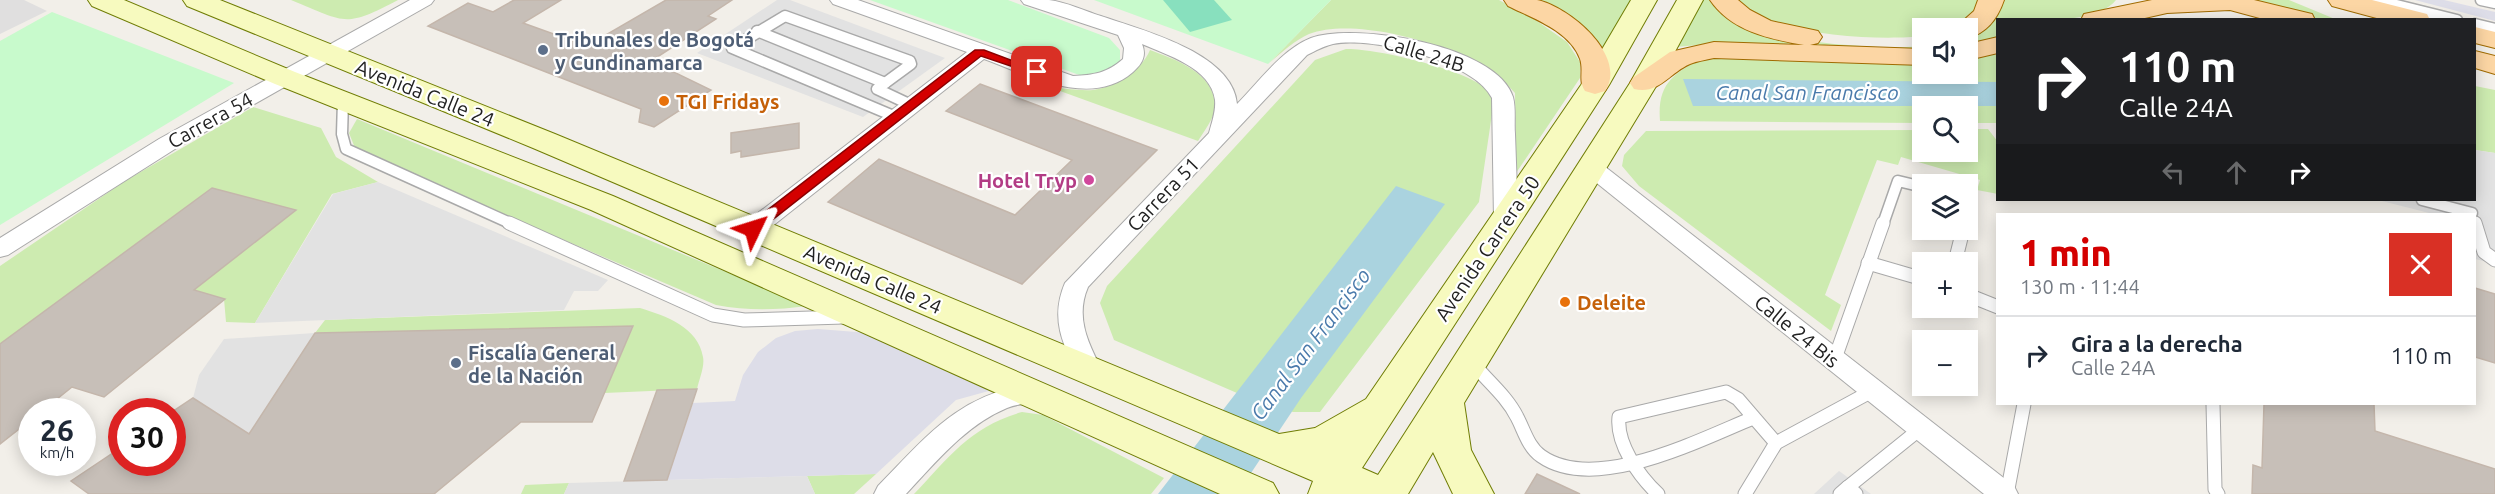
<!DOCTYPE html>
<html lang="es">
<meta charset="utf-8">
<style>
body{margin:0;font-family:Ubuntu,sans-serif;background:#f6f6f7;color:#1f2937;height:100vh;display:flex;flex-direction:column;font-size:22px;white-space:nowrap}
*{box-sizing:border-box;margin:0}
p{font-size:20px;color:#747a83}
.icon{flex:none;width:33px;height:33px;fill:none;stroke:currentColor;stroke-width:2;stroke-linecap:round;stroke-linejoin:round}
.map{position:relative;flex:1;overflow:hidden}
.side{position:absolute;left:1996px;top:213px;width:480px;height:192px;display:flex;flex-direction:column;background:#fff;border-radius:0px;box-shadow:0 3px 15px #0003}
.side>*{flex:none}
.banner{position:absolute;left:1996px;top:18px;width:480px;height:183px;border-radius:0px;box-shadow:0 3px 15px #0003;background:#202124;color:#fff;overflow:hidden}
.buttons{position:absolute;left:1912px;top:18px;display:grid;gap:12px}
.buttons a{display:grid;place-items:center;width:66px;height:66px;border-radius:0px;background:#fff;box-shadow:0 3px 15px #0003;font-size:30px}
.speed{position:absolute;left:18px;top:398px;display:flex;gap:12px;font-size:30px;font-weight:700;text-align:center}
.speed>*{display:grid;place-content:center;width:78px;height:78px;border-radius:50%;background:#fff;box-shadow:0 3px 15px #0003;line-height:1}
.speed small{font-size:15px;font-weight:400}
.speed .limit{border:9px solid #d22;background:#fff;color:#111}
.pin{position:absolute;display:grid;place-items:center;width:51px;height:51px;color:#fff;margin:-26px;border-radius:12px;box-shadow:0 3px 9px #0006}
.me{position:absolute;width:66px;margin:-33px;rotate:49deg;stroke-linejoin:round;filter:drop-shadow(0 0 4px #0008)}
.turn{display:flex;align-items:center;gap:21px;height:126px;padding:0 24px;font-size:27px}
.turn .icon{width:78px;height:78px;stroke-width:2.5}
.turn b{display:block;font-size:42px;line-height:51px}
.lanes{display:flex;align-items:center;height:57px;padding:0 24px;background:#0003;justify-content:center;gap:30px;direction:ltr}
.lanes .off{opacity:.35}
.round{display:grid;place-items:center;flex:none;width:63px;height:63px;border-radius:0px;background:#f6f6f7}
.overview{display:flex;align-items:center;justify-content:space-between;height:102px;padding:0 24px}
h1{font-size:36px;font-weight:800;line-height:45px;color:#d40000}
ul{padding:0;list-style:none}
li{display:flex;align-items:center;gap:18px;height:78px;padding:0 24px;border-top:2px solid #e0e1e3}
li div{flex:1}
li b{display:block;font-size:22px}
li em{font-style:normal}
.map>svg:first-child{display:block}
</style>
<div class="map">
<svg width="2495" height="494" viewBox="0 0 2495 494">
<rect width="100%" height="100%" fill="#f2efe9"/>
<path fill="#e0dfdf" d="M0,0H24L47,11L0,34Z"/>
<g fill="#cdebb0">
<path d="M291,0H398C343,29 346,22 291,0Z"/>
<path d="M1331,0H1499L1534,19L1567,42L1580,62V78L1516,173L1515,93C1483,51 1360,14 1309,34C1295,40 1280,54 1268,64Z"/>
<path d="M1526,0H1632L1601,50Z"/>
<path d="M1702,0H1714L1772,36L1834,44L1890,48L1923,46V50L1709,44L1676,47Z"/>
<path d="M1737,0H1978L1976,11L1960,27L1923,28V36C1879,41 1766,36 1737,0Z"/>
<path d="M2000,0H2116C2095,26 2029,19 1998,20V39L1968,46V37Z"/>
<path d="M2236,0H2289L2335,19H2313Z"/>
<path d="M1346,49C1374,48 1464,69 1485,88C1493,95 1492,104 1492,114L1479,202L1320,412H1293L1237,393L1114,340L1100,303L1107,286L1315,60Z"/>
<path d="M1150,50C1174,59 1216,73 1215,107C1214,119 1204,131 1198,141L1049,87C1063,88 1079,91 1093,90C1115,87 1141,71 1150,50Z"/>
<path d="M1998,54V123H1968V106H1923V123L1660,121C1657,84 1673,73 1705,57L1923,63V74H1968V60Z"/>
<path d="M2475,86L2495,90V153L2475,150Z"/>
<path d="M253,107L321,128L336,157L378,182L332,194L255,323L226,322L224,299L194,290L295,210L212,188L0,344V266L125,181Z"/>
<path d="M357,119L808,306C776,310 748,311 716,305L391,166L355,148L349,133Z"/>
<path d="M1968,129H1988L1998,142V194L1977,190L1980,180L1901,157L1898,165L1877,160L1825,295L1841,305L1831,331L1639,186L1622,166L1624,155L1646,131L1923,130V152H1968Z"/>
<path d="M640,308C666,316 698,327 703,357C705,366 699,380 697,389L604,393L633,327L315,333L325,320Z"/>
<path d="M1022,412L1043,415L1164,478L1151,494H914C949,457 971,426 1022,412Z"/>
<path d="M876,474L854,494H815L807,476Z"/>
<path d="M569,483L564,494H521L525,485Z"/>
</g>
<g fill="#c8facc">
<path d="M870,0H1008L1109,38L1120,50V62L1104,71L1082,76Z"/>
<path d="M1094,0H1331L1268,64Z"/>
<path d="M52,12L234,83L0,225V41Z"/>
</g>
<path fill="#88e0be" d="M1163,0H1214L1232,20L1190,32Z"/>
<g fill="#e2e2e2">
<path d="M777,0H790L945,58L863,117L697,53Z"/>
<path d="M2475,150L2495,153V264L2475,259V214H2433L2378,200H2475Z"/>
<path d="M378,182L608,280L598,291H574L564,310L255,323L333,194Z"/>
<path d="M315,333L249,434L193,398L199,375L224,339Z"/>
<path d="M1839,471L1871,494H1814Z"/>
<path d="M807,476L815,494H564L569,483Z"/>
</g>
<g fill="#dddde8">
<path d="M2415,0H2444L2495,12V21Z"/>
<path d="M818,329L869,333L996,389L956,400L876,474L667,480L693,403L735,401L743,375L758,352L776,338L795,331Z"/>
</g>
<g fill="#aad3df">
<path d="M1683,79L1998,82V106H1693Z"/>
<path d="M1396,186L1445,204L1301,398L1237,494H1158Z"/>
</g>
<g fill="#c7bfb8" stroke="#c4b6ab" stroke-width="1.5">
<path d="M514,0H561L523,23L587,46L666,0H732L708,16L716,19L651,61L711,90L654,127L639,122L641,109L428,26L468,3L493,12Z"/>
<path d="M980,84L1157,150L1022,284L828,202L879,159L1015,215L1072,160L946,111Z"/>
<path d="M799,123V148L741,157V151L731,153V133Z"/>
<path d="M212,188L296,210L194,290L225,299L104,397L72,387L42,411H32V419L0,444V344Z"/>
<path d="M2475,288L2495,294V363L2475,357Z"/>
<path d="M633,326L592,422H521L434,494H89L71,481L122,447V462H172V412L193,398L249,434L315,333Z"/>
<path d="M697,389L667,480L624,481L657,390Z"/>
<path d="M2264,404H2374L2375,431L2495,469V494H2252L2253,465L2262,468Z"/>
<path d="M1537,474L1580,494H1525Z"/>
</g>
<g fill="none" stroke-linecap="round" stroke-linejoin="round">
<defs>
<g id="lane-far1">
<path d="M2376,0L2457,20"/>
<path d="M2481,0L2495,3"/>
<path d="M2475,24L2495,29"/>
<path d="M757,31L885,83"/>
<path d="M343,101L342,134L346,149L512,224"/>
<path d="M896,117L732,48L785,16L910,61L911,64L877,89L911,105"/>
<path d="M2422,200L2472,213"/>
<path d="M1968,202V209"/>
<path d="M1883,224L1898,181L1923,187"/>
</g>
<g id="lane">
<path d="M509,223L713,315L744,320L844,317"/>
<path d="M2475,223L2484,252L2495,260"/>
<path d="M1955,262L1963,230"/>
<path d="M1868,263L1923,279"/>
<path d="M1968,295L1998,307"/>
<path d="M1471,361C1486,380 1506,395 1517,417C1524,430 1528,447 1541,456C1595,494 1699,440 1753,418"/>
<path d="M1834,361L1883,223"/>
<path d="M2213,404L2215,489L2218,494"/>
<path d="M1848,487L1920,429"/>
<path d="M1658,494C1639,476 1616,444 1619,417L1726,392L1738,399L1776,443"/>
<path d="M1745,494L1776,443L1872,391"/>
<path d="M1840,494L1848,487L1856,494"/>
<path d="M2007,494L2024,404"/>
</g>
<g id="street">
<path d="M410,0H434L431,4L175,149L8,255L0,257V238L159,139Z"/>
<path d="M830,0H858L1073,76C1094,75 1107,73 1123,59L1124,48L1118,35L1024,4L1021,0C1030,0 1040,0 1049,0C1066,2 1085,11 1101,16C1142,30 1233,53 1237,104C1259,82 1281,50 1311,38C1355,22 1497,45 1513,97C1516,108 1514,123 1515,134C1516,162 1517,191 1518,220L1514,226L1506,228L1498,226L1494,220L1492,98C1474,61 1371,36 1333,44C1324,46 1315,51 1307,55L1088,287C1075,317 1088,343 1102,370L1098,377L1089,380L1080,377C1062,345 1050,318 1065,283L1209,133C1212,122 1216,111 1215,100C1211,68 1167,55 1142,44C1147,56 1142,64 1133,72C1091,109 1028,75 984,59L761,235L753,237L745,235L741,229L745,223L967,52L833,4Z"/>
<path d="M1591,160L1599,162L2014,486L2018,494H1984L1583,172L1580,167L1583,162Z"/>
<path d="M1034,383L1043,386L1047,393L1043,400C1032,404 1019,403 1007,408C966,425 936,462 906,494H874L878,486C929,434 958,395 1034,383Z"/>
</g>
<g id="secondary">
<path d="M88,0H124L295,72L613,196L1273,483L1279,494H1220L591,210L275,84L92,6Z"/>
<path d="M183,0H220L555,134L1279,434L1315,428L1366,399L1581,85L1631,0H1657L1609,85L1362,468L1378,475L1630,83L1677,0H1703L1658,83L1464,403L1471,450L1494,494H1453L1433,452L1408,494H1308L1313,481L533,148L187,6Z"/>
</g>
<g id="primary">
<path d="M1504,0C1514,0 1527,0 1537,0C1568,6 1629,56 1605,91L1595,94L1585,91C1578,81 1584,70 1580,59C1570,31 1532,18 1508,6Z"/>
<path d="M1710,0H1738L1750,10L1771,21L1818,31L1822,37L1818,43L1810,45L1923,49V65L1714,58C1706,60 1697,61 1690,64C1669,73 1659,95 1634,89L1630,83L1634,77L1670,52L1714,42L1804,45C1769,39 1731,31 1710,0Z"/>
<path d="M1978,0H2004C1998,18 1987,33 1968,38V28H1955L1974,11Z"/>
<path d="M2152,0H2254L2312,14L2315,20H2267L2230,10L2167,13L2136,20H2081L2084,14Z"/>
<path d="M2328,0H2372L2427,14L2430,20H2384L2332,6Z"/>
<path d="M2475,27L2495,32V48L2475,43Z"/>
<path d="M1998,37V53L1968,60V44Z"/>
<path d="M2475,51L2495,56V74L2475,68Z"/>
</g>
</defs>
<use href="#lane-far1" stroke="#a9a9a9" stroke-width="13"/>
<use href="#lane" stroke="#a9a9a9" stroke-width="15"/>
<use href="#street" stroke="#a9a9a9" stroke-width="2"/>
<use href="#secondary" stroke="#707d05" stroke-width="2"/>
<use href="#primary" stroke="#a06b00" stroke-width="2"/>
<use href="#lane-far1" stroke="#fff" stroke-width="10"/>
<use href="#lane" stroke="#fff" stroke-width="13"/>
<use href="#street" fill="#fff" fill-rule="evenodd"/>
<use href="#secondary" fill="#f7fabf" fill-rule="evenodd"/>
<use href="#primary" fill="#fcd6a4" fill-rule="evenodd"/>
</g>
<path fill="#d40000" stroke="#8a0000" stroke-width="1.5" d="M975,50H984L1043,72L1037,75L981,56L757,232H748V225Z"/>
<g fill="#5c6f8a" stroke="#fff" stroke-width="2">
<circle cx="543" cy="50" r="6"/>
<circle cx="456" cy="363" r="6"/>
</g>
<g fill="#e8710a" stroke="#fff" stroke-width="2">
<circle cx="664" cy="101" r="6"/>
<circle cx="1565" cy="302" r="6"/>
</g>
<circle fill="#d1479c" stroke="#fff" stroke-width="2" cx="1089" cy="180" r="6"/>
<g text-anchor="middle" dominant-baseline="central" stroke-width="4.5" stroke-linejoin="round" paint-order="stroke">
<g font-size="20" font-weight="bold" fill="#4e5e75" stroke="#fff" text-anchor="start">
<text x="555" y="39">Tribunales de Bogotá<tspan x="555" dy="23">y Cundinamarca</tspan></text>
<text x="468" y="352">Fiscalía General<tspan x="468" dy="23">de la Nación</tspan></text>
</g>
<g font-size="20" fill="#222" stroke="#fff">
<text transform="translate(1424 53) rotate(17)">Calle 24B</text>
<text transform="translate(425 93) rotate(22)">Avenida Calle 24</text>
<text transform="translate(210 120) rotate(-29)">Carrera 54</text>
<text transform="translate(1163 194) rotate(-46)">Carrera 51</text>
<text transform="translate(1487 248) rotate(-56)">Avenida Carrera 50</text>
<text transform="translate(873 279) rotate(23)">Avenida Calle 24</text>
<text transform="translate(1797 331) rotate(39)">Calle 24 Bis</text>
</g>
<g font-size="20" font-weight="bold" fill="#c56008" stroke="#fff" text-anchor="start">
<text x="676" y="101">TGI Fridays</text>
<text x="1577" y="302">Deleite</text>
</g>
<g font-size="20" font-weight="bold" fill="#b23c85" stroke="#fff" text-anchor="end">
<text x="1077" y="180">Hotel Tryp</text>
</g>
<g font-size="21" font-style="italic" fill="#4a7aab" stroke="#fff">
<text x="1807" y="92">Canal San Francisco</text>
<text transform="translate(1310 344) rotate(-53)">Canal San Francisco</text>
</g>
</g>
</svg>
<div class="buttons">
<a><svg class="icon" aria-label="sound" viewBox="0 0 24 24"><path d="M4 9h4l5-4v14l-5-4H4zM17 9q2 3 0 6"/></svg></a>
<a><svg class="icon" aria-label="search" viewBox="0 0 24 24"><circle cx="10" cy="10" r="6"/><path d="M15 15l6 6"/></svg></a>
<a><svg class="icon" aria-label="layers" viewBox="0 0 24 24"><path d="M12 4l9 5-9 5-9-5zM3 14l9 5 9-5"/></svg></a>
<a>+</a>
<a>−</a>
</div>
<div class="speed"><div>26<small>km/h</small></div><div class="limit">30</div></div>
<div class="pin" style="left:1037px;top:72px;background:#d93025"><svg class="icon" aria-label="arrive" viewBox="0 0 24 24"><path d="M6 21V4h12l-3 4 3 4H6"/></svg></div>
<svg class="me" style="left:753px;top:229px" viewBox="-20 -20 40 40"><path d="M0-17L14 15 0 8-14 15z" fill="#d40000" stroke="#fff" stroke-width="4"/></svg>
<div class="banner">
<div class="turn"><svg class="icon" aria-label="right" viewBox="0 0 24 24"><path d="M7 20v-9h11M14 6l5 5-5 5"/></svg><div><b>110 m</b>Calle 24A</div></div>
<div class="lanes"><svg class="icon off" aria-label="left" viewBox="0 0 24 24"><path d="M17 20v-9H6M10 6l-5 5 5 5"/></svg><svg class="icon off" aria-label="ahead" viewBox="0 0 24 24"><path d="M12 20V5M6 11l6-6 6 6"/></svg><svg class="icon" aria-label="right" viewBox="0 0 24 24"><path d="M7 20v-9h11M14 6l5 5-5 5"/></svg></div>
</div>
<section class="side">
<div class="overview"><div><h1>1 min</h1><p>130 m · 11:44</p></div><a class="round" style="background:#d93025;color:#fff"><svg class="icon" aria-label="close" viewBox="0 0 24 24"><path d="M6 6l12 12M18 6L6 18"/></svg></a></div>
<ul>
<li><svg class="icon" aria-label="right" viewBox="0 0 24 24"><path d="M7 20v-9h11M14 6l5 5-5 5"/></svg><div><b>Gira a la derecha</b><p>Calle 24A</p></div><em>110 m</em></li>
</ul>
</section>
</div>
